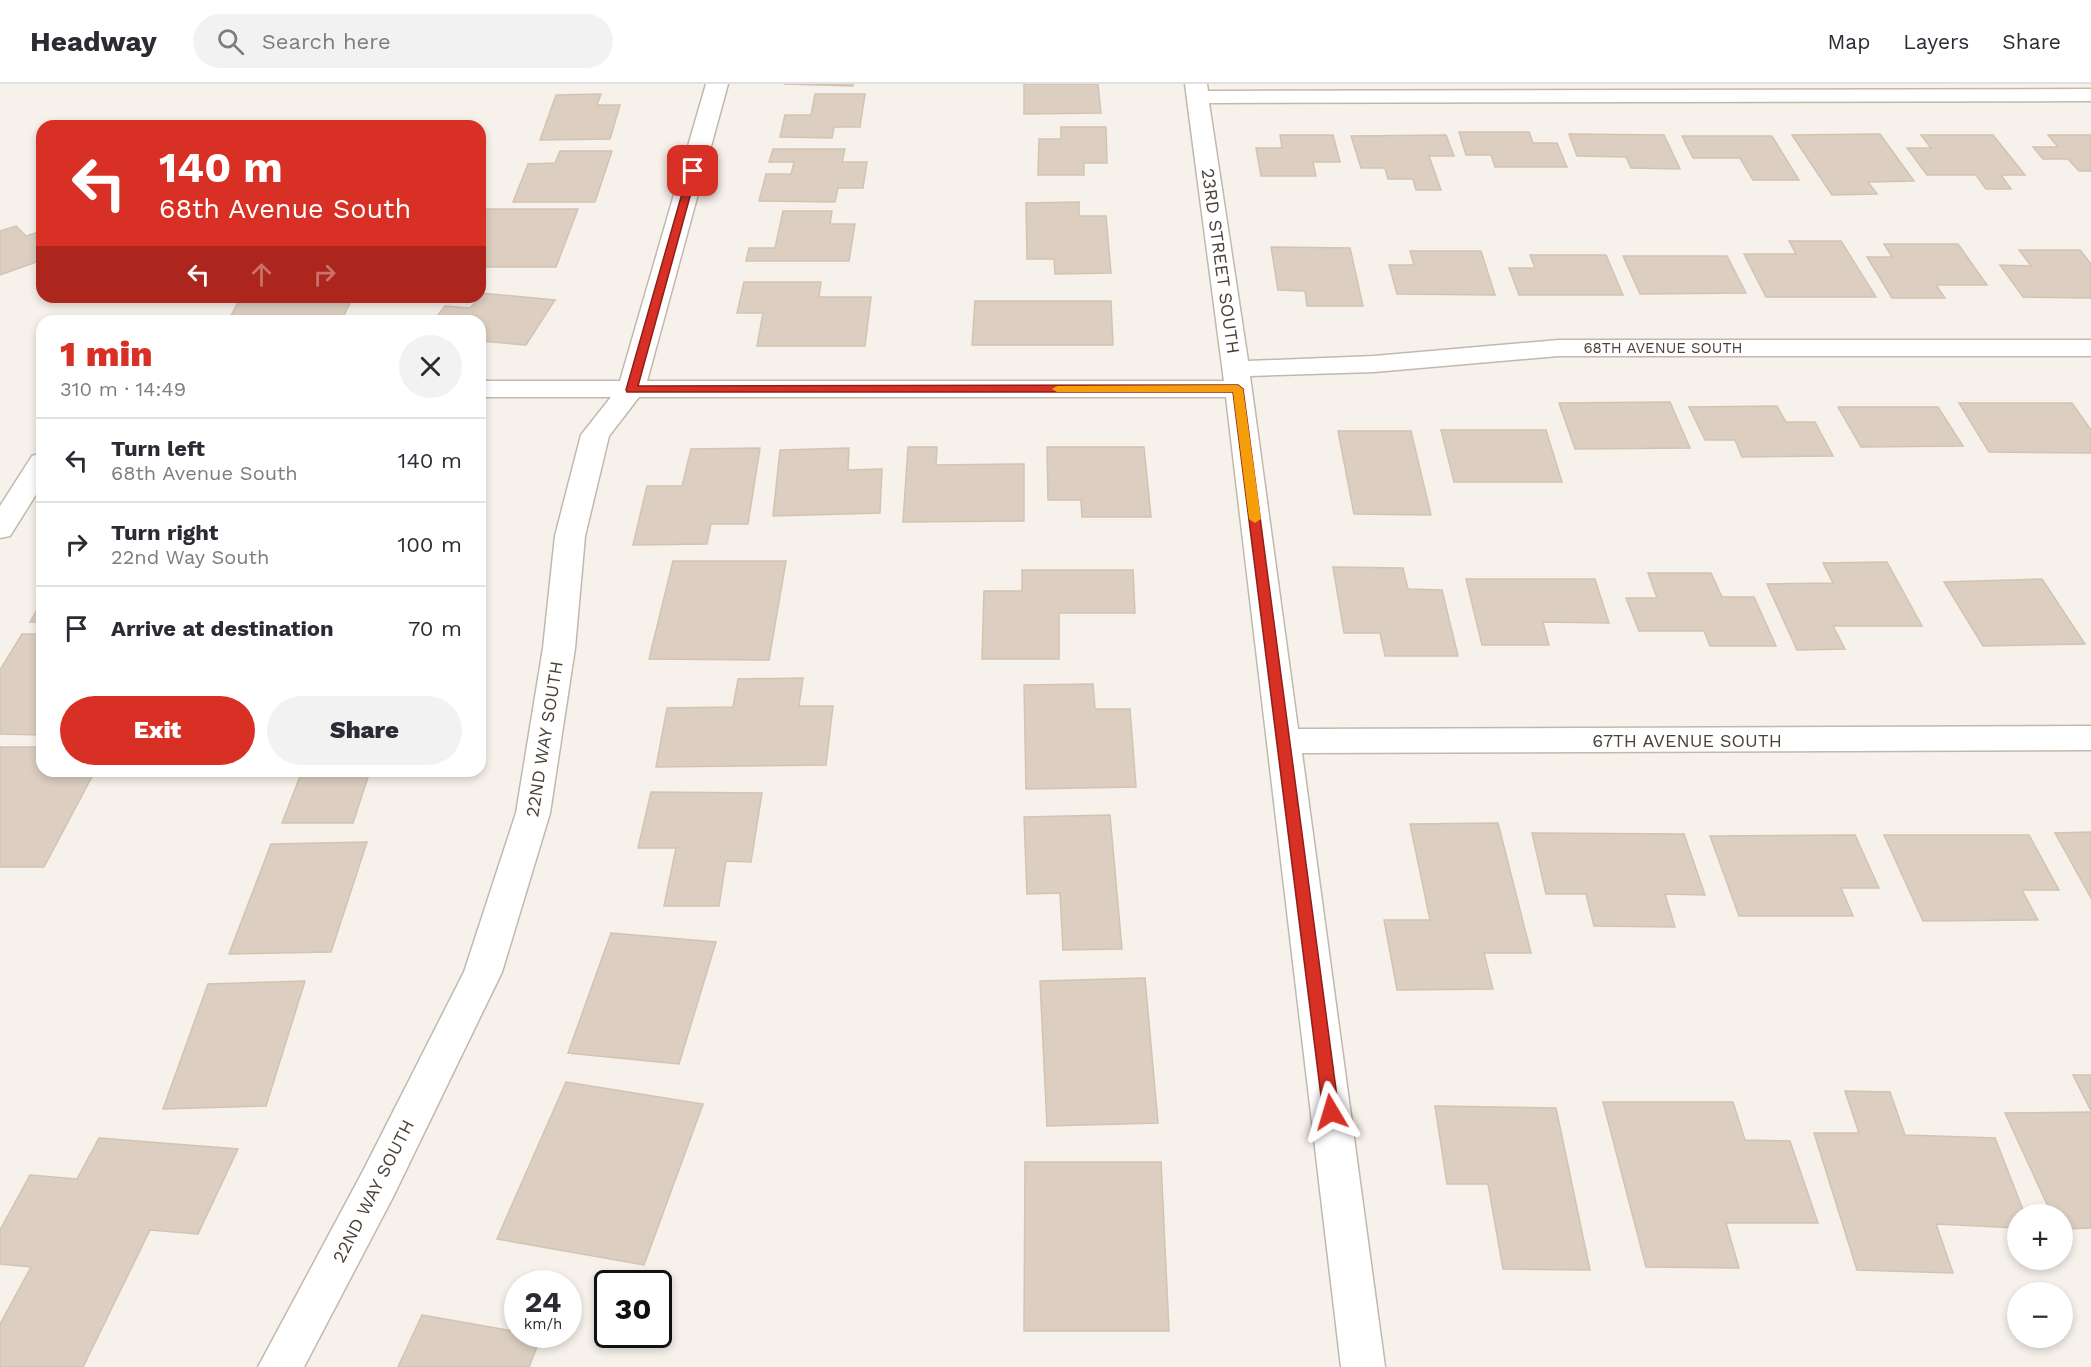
<!DOCTYPE html>
<meta charset="utf-8">
<style>
body{margin:0;font-family:"Work Sans",sans-serif;background:#f2f2f3;color:#2b2b33;height:100vh;display:flex;flex-direction:column;font-size:22px;white-space:nowrap}
*{box-sizing:border-box;margin:0}
p{font-size:20px;color:#7c7c81}
.icon{flex:none;width:33px;height:33px;fill:none;stroke:currentColor;stroke-width:2;stroke-linecap:round;stroke-linejoin:round}
.map{position:relative;flex:1;overflow:hidden}
.drawer{position:absolute;left:36px;top:231px;width:450px;height:462px;display:flex;flex-direction:column;background:#fff;border-radius:18px;box-shadow:0 3px 9px #0003}
.drawer>*{flex:none}
.guide{position:absolute;left:36px;top:36px;width:450px;height:183px;border-radius:18px;box-shadow:0 3px 9px #0003;background:#d93025;color:#fff;overflow:hidden}
.tools{position:absolute;left:2007px;top:1120px;display:grid;gap:12px}
.tools a{display:grid;place-items:center;width:66px;height:66px;border-radius:50%;background:#fff;box-shadow:0 3px 9px #0003;font-size:30px}
.speed{position:absolute;left:504px;top:1186px;display:flex;gap:12px;font-size:30px;font-weight:700;text-align:center}
.speed>*{display:grid;place-content:center;width:78px;height:78px;border-radius:50%;background:#fff;box-shadow:0 3px 9px #0003;line-height:1}
.speed small{font-size:15px;font-weight:400}
.speed .limit{border:3px solid #111;border-radius:9px;background:#fff;color:#111}
.pin{position:absolute;display:grid;place-items:center;width:51px;height:51px;color:#fff;margin:-26px;border-radius:12px;box-shadow:0 3px 9px #0006}
.me{position:absolute;width:66px;margin:-33px;rotate:353deg;stroke-linejoin:round;filter:drop-shadow(0 0 4px #0008)}
.turn{display:flex;align-items:center;gap:21px;height:126px;padding:0 24px;font-size:27px}
.turn .icon{width:78px;height:78px;stroke-width:2.5}
.turn b{display:block;font-size:42px;line-height:51px}
.lanes{display:flex;align-items:center;height:57px;padding:0 24px;background:#0003;justify-content:center;gap:30px;direction:ltr}
.lanes .off{opacity:.35}
.round{display:grid;place-items:center;flex:none;width:63px;height:63px;border-radius:32px;background:#f2f2f3}
.headline{display:flex;align-items:center;justify-content:space-between;height:102px;padding:0 24px}
h1{font-size:36px;font-weight:800;line-height:45px;color:#d93025}
.cta{display:flex;gap:12px;margin-top:auto;padding:12px 24px}
.cta a{flex:1;height:69px;border-radius:36px;background:#d93025;color:#fff;font-size:24px;font-weight:800;line-height:69px;text-align:center}
.cta a+a{background:#f2f2f3;color:#2b2b33}
ul{padding:0;list-style:none}
li{display:flex;align-items:center;gap:18px;height:84px;padding:0 24px;border-top:2px solid #e1e1e2}
li div{flex:1}
li b{display:block;font-size:22px}
li em{font-style:normal}
header{display:flex;align-items:center;gap:36px;box-sizing:border-box;height:84px;padding:0 30px;background:#fff;border-bottom:2px solid #e1e1e2}
header strong{font-size:28px}
nav{display:flex;gap:33px;margin-inline-start:auto;font-size:21px}
.search{width:420px;height:54px;background:#f2f2f3;display:flex;align-items:center;gap:15px;box-sizing:border-box;padding:0 21px;border-radius:33px;color:#7c7c81;font-size:22px}
.map>svg:first-child{display:block}
</style>
<header>
<strong>Headway</strong>
<div class="search"><svg class="icon" aria-label="search" viewBox="0 0 24 24"><circle cx="10" cy="10" r="6"/><path d="M15 15l6 6"/></svg>Search here</div>
<nav><a>Map</a><a>Layers</a><a>Share</a></nav>
</header>
<div class="map">
<svg width="2091" height="1283" viewBox="0 0 2091 1283">
<rect width="100%" height="100%" fill="#f6f1ea"/>
<g fill="#dccfc1" stroke="#d4c3b1" stroke-width="1.5">
<path d="M784,0H853V2Z"/>
<path d="M1024,0H1098L1101,29L1024,30Z"/>
<path d="M601,10L597,21H620L610,55L540,56L556,11Z"/>
<path d="M815,10H865L860,43H834L832,54L780,53L785,31H811Z"/>
<path d="M1061,43H1106L1107,79H1084V91H1038L1039,55H1061Z"/>
<path d="M1459,48H1529L1533,59H1557L1567,83H1495L1491,71H1466Z"/>
<path d="M1569,50L1664,51L1680,85L1631,84L1626,73L1577,72Z"/>
<path d="M1880,50L1914,97L1868,98L1877,110L1832,111L1792,51Z"/>
<path d="M1280,51H1333L1340,78H1313L1316,92H1261L1256,64H1282Z"/>
<path d="M1446,51L1454,72H1429L1441,106H1416L1413,95H1388L1385,84H1361L1351,52Z"/>
<path d="M1921,51H1993L2025,91H2001L2011,105H1986L1976,91H1927L1907,64H1931Z"/>
<path d="M2048,51H2091V87H2079L2068,75H2043L2033,63H2058Z"/>
<path d="M1682,52H1772L1799,96H1753L1740,74H1693Z"/>
<path d="M773,65H845L842,78H867L863,104H838L835,118L759,117L766,90H791L794,78H769Z"/>
<path d="M560,67H612L595,118H513L528,80L555,79Z"/>
<path d="M1079,118V132H1106L1111,189L1055,190L1054,175H1027L1026,119Z"/>
<path d="M480,125H578L556,183H480L483,168H480Z"/>
<path d="M783,127H832L830,140H855L849,177H746L749,164H775Z"/>
<path d="M16,142L26,152L42,147V176L0,191V147Z"/>
<path d="M1789,157H1841L1876,213H1766L1744,170H1796Z"/>
<path d="M1884,160H1958L1987,201H1936L1945,214H1892L1867,173H1892Z"/>
<path d="M1271,163L1350,164L1363,222H1307L1305,207L1278,206Z"/>
<path d="M2019,166H2080L2091,180V214L2023,213L2000,181L2031,182Z"/>
<path d="M1410,167H1481L1495,211L1397,210L1389,181H1414Z"/>
<path d="M1530,171H1606L1623,211H1519L1509,184H1535Z"/>
<path d="M1623,172H1727L1746,209L1640,210Z"/>
<path d="M744,198H821L819,213H871L865,262H757L763,229H737Z"/>
<path d="M480,209L555,216L526,261L480,257V237H433L445,222L470,224L480,213Z"/>
<path d="M241,213H353L341,237H228Z"/>
<path d="M975,217H1111L1113,261H972Z"/>
<path d="M1670,318L1690,364L1575,365L1559,319Z"/>
<path d="M1959,319H2072L2091,346V369L1989,368Z"/>
<path d="M1777,322L1786,338H1815L1833,372L1742,373L1735,356H1705L1689,323Z"/>
<path d="M1838,323H1938L1963,362L1861,363Z"/>
<path d="M1441,346H1546L1562,398H1454Z"/>
<path d="M1338,347H1411L1431,431L1354,430Z"/>
<path d="M908,363H937L936,381L1024,380V437L903,438Z"/>
<path d="M1047,363H1144L1151,433H1082L1081,416H1048Z"/>
<path d="M760,364L748,440H711L707,460L633,461L647,402H682L691,365Z"/>
<path d="M849,364L848,386L882,385L880,429L773,432L780,366Z"/>
<path d="M673,477H786L769,576L649,575Z"/>
<path d="M1887,478L1922,542H1833L1845,565L1797,566L1767,500L1833,499L1823,479Z"/>
<path d="M1333,483L1403,484L1408,505L1442,506L1458,572H1385L1380,549H1344Z"/>
<path d="M1022,486H1133L1135,529H1059V575H982L984,507H1022Z"/>
<path d="M1648,489H1711L1722,513H1754L1776,562H1710L1704,547H1639L1626,514H1657Z"/>
<path d="M1466,495H1595L1609,539L1543,538L1549,561H1482Z"/>
<path d="M2042,495L2085,560L1983,562L1944,498Z"/>
<path d="M42,517V538H30Z"/>
<path d="M22,550H42V651L0,650V586Z"/>
<path d="M803,594L799,622H833L826,681L656,683L667,624L733,623L738,595Z"/>
<path d="M1093,600L1095,625H1130L1136,703L1026,705L1024,601Z"/>
<path d="M0,663H42V687H95L44,783H0Z"/>
<path d="M302,687H404H370L353,739H282Z"/>
<path d="M651,708L762,709L751,778L726,777L719,822H664L676,764H638Z"/>
<path d="M1110,731L1122,865L1063,866L1060,809L1027,810L1024,733Z"/>
<path d="M1498,739L1531,869H1484L1493,905L1397,906L1384,836H1430L1410,740Z"/>
<path d="M2091,748V814L2055,749Z"/>
<path d="M1532,749L1684,750L1705,811L1665,810L1675,843L1594,842L1586,810H1546Z"/>
<path d="M1855,751L1879,804H1841L1853,832H1739L1710,752Z"/>
<path d="M1884,751H2029L2059,806H2022L2038,836L1923,837Z"/>
<path d="M367,758L331,868L229,870L271,760Z"/>
<path d="M611,849L716,858L679,980L568,969Z"/>
<path d="M1145,894L1158,1039L1047,1042L1040,897Z"/>
<path d="M305,897L266,1022L163,1025L208,900Z"/>
<path d="M2073,991H2091V1027Z"/>
<path d="M566,998L703,1020L644,1181L497,1155Z"/>
<path d="M1845,1007L1890,1008L1905,1051L1995,1054L2025,1131H2018V1144L1936,1140L1953,1189L1857,1186L1814,1049H1859Z"/>
<path d="M1603,1018H1733L1745,1056L1790,1057L1818,1139H1726L1739,1184L1646,1183Z"/>
<path d="M1435,1022L1556,1024L1590,1186L1503,1185L1488,1100H1447Z"/>
<path d="M2091,1028V1144L2062,1145V1131H2052L2005,1029Z"/>
<path d="M99,1054L238,1065L198,1150L150,1146L83,1283H0V1240L31,1183L0,1180V1146L30,1091L77,1095Z"/>
<path d="M1025,1078H1161L1169,1247H1024Z"/>
<path d="M422,1231L518,1248V1251L541,1253L529,1283H398Z"/>
</g>
<g fill="none" stroke-linecap="round" stroke-linejoin="round">
<defs>
<g id="minor">
<path d="M706,0H728L647,297H1224L1185,0H1207L1208,7L2091,5V17L1209,19L1248,277L1374,272L1559,256H2091V272H1559L1374,288L1250,292L1298,645L2091,642V666L1302,669L1385,1283H1341L1226,313H639L609,352L585,452L575,564L550,729L502,888L393,1113L304,1283H258L363,1087L464,888L516,729L543,564L555,452L581,351L611,313H480V297H620Z"/>
<path d="M42,369V401L10,452L0,454V422L32,372Z"/>
</g>
</defs>
<use href="#minor" stroke="#c3b8ac" stroke-width="3"/>
<use href="#minor" fill="#fff" fill-rule="evenodd"/>
</g>
<path fill="#d93025" stroke="#8d1f18" stroke-width="1.5" d="M689,85L697,87L638,302L1238,301L1243,305L1339,1028L1337,1033L1331,1035L1325,1033L1323,1028L1233,308H627L626,306Z"/>
<path fill="#f59e0b" d="M1238,301L1243,305L1261,435L1255,439L1249,435L1233,308H1057L1052,305L1057,302Z"/>
<g text-anchor="middle" dominant-baseline="central" stroke-width="6" stroke-linejoin="round" paint-order="stroke">
<g font-size="15" fill="#4b4137" stroke="#fff">
<text x="1663" y="264">68TH AVENUE SOUTH</text>
</g>
<g font-size="18" fill="#4b4137" stroke="#fff">
<text transform="translate(1221 177) rotate(82)">23RD STREET SOUTH</text>
<text transform="translate(544 655) rotate(-81)">22ND WAY SOUTH</text>
<text x="1687" y="656">67TH AVENUE SOUTH</text>
<text transform="translate(373 1107) rotate(-63)">22ND WAY SOUTH</text>
</g>
</g>
</svg>
<div class="tools">
<a>+</a>
<a>−</a>
</div>
<div class="speed"><div>24<small>km/h</small></div><div class="limit">30</div></div>
<div class="pin" style="left:693px;top:87px;background:#d93025"><svg class="icon" aria-label="arrive" viewBox="0 0 24 24"><path d="M6 21V4h12l-3 4 3 4H6"/></svg></div>
<svg class="me" style="left:1331px;top:1028px" viewBox="-20 -20 40 40"><path d="M0-17L14 15 0 8-14 15z" fill="#d93025" stroke="#fff" stroke-width="4"/></svg>
<div class="guide">
<div class="turn"><svg class="icon" aria-label="left" viewBox="0 0 24 24"><path d="M17 20v-9H6M10 6l-5 5 5 5"/></svg><div><b>140 m</b>68th Avenue South</div></div>
<div class="lanes"><svg class="icon" aria-label="left" viewBox="0 0 24 24"><path d="M17 20v-9H6M10 6l-5 5 5 5"/></svg><svg class="icon off" aria-label="ahead" viewBox="0 0 24 24"><path d="M12 20V5M6 11l6-6 6 6"/></svg><svg class="icon off" aria-label="right" viewBox="0 0 24 24"><path d="M7 20v-9h11M14 6l5 5-5 5"/></svg></div>
</div>
<section class="drawer">
<div class="headline"><div><h1>1 min</h1><p>310 m · 14:49</p></div><a class="round"><svg class="icon" aria-label="close" viewBox="0 0 24 24"><path d="M6 6l12 12M18 6L6 18"/></svg></a></div>
<ul>
<li><svg class="icon" aria-label="left" viewBox="0 0 24 24"><path d="M17 20v-9H6M10 6l-5 5 5 5"/></svg><div><b>Turn left</b><p>68th Avenue South</p></div><em>140 m</em></li>
<li><svg class="icon" aria-label="right" viewBox="0 0 24 24"><path d="M7 20v-9h11M14 6l5 5-5 5"/></svg><div><b>Turn right</b><p>22nd Way South</p></div><em>100 m</em></li>
<li><svg class="icon" aria-label="arrive" viewBox="0 0 24 24"><path d="M6 21V4h12l-3 4 3 4H6"/></svg><div><b>Arrive at destination</b></div><em>70 m</em></li>
</ul>
<div class="cta"><a>Exit</a><a>Share</a></div>
</section>
</div>
